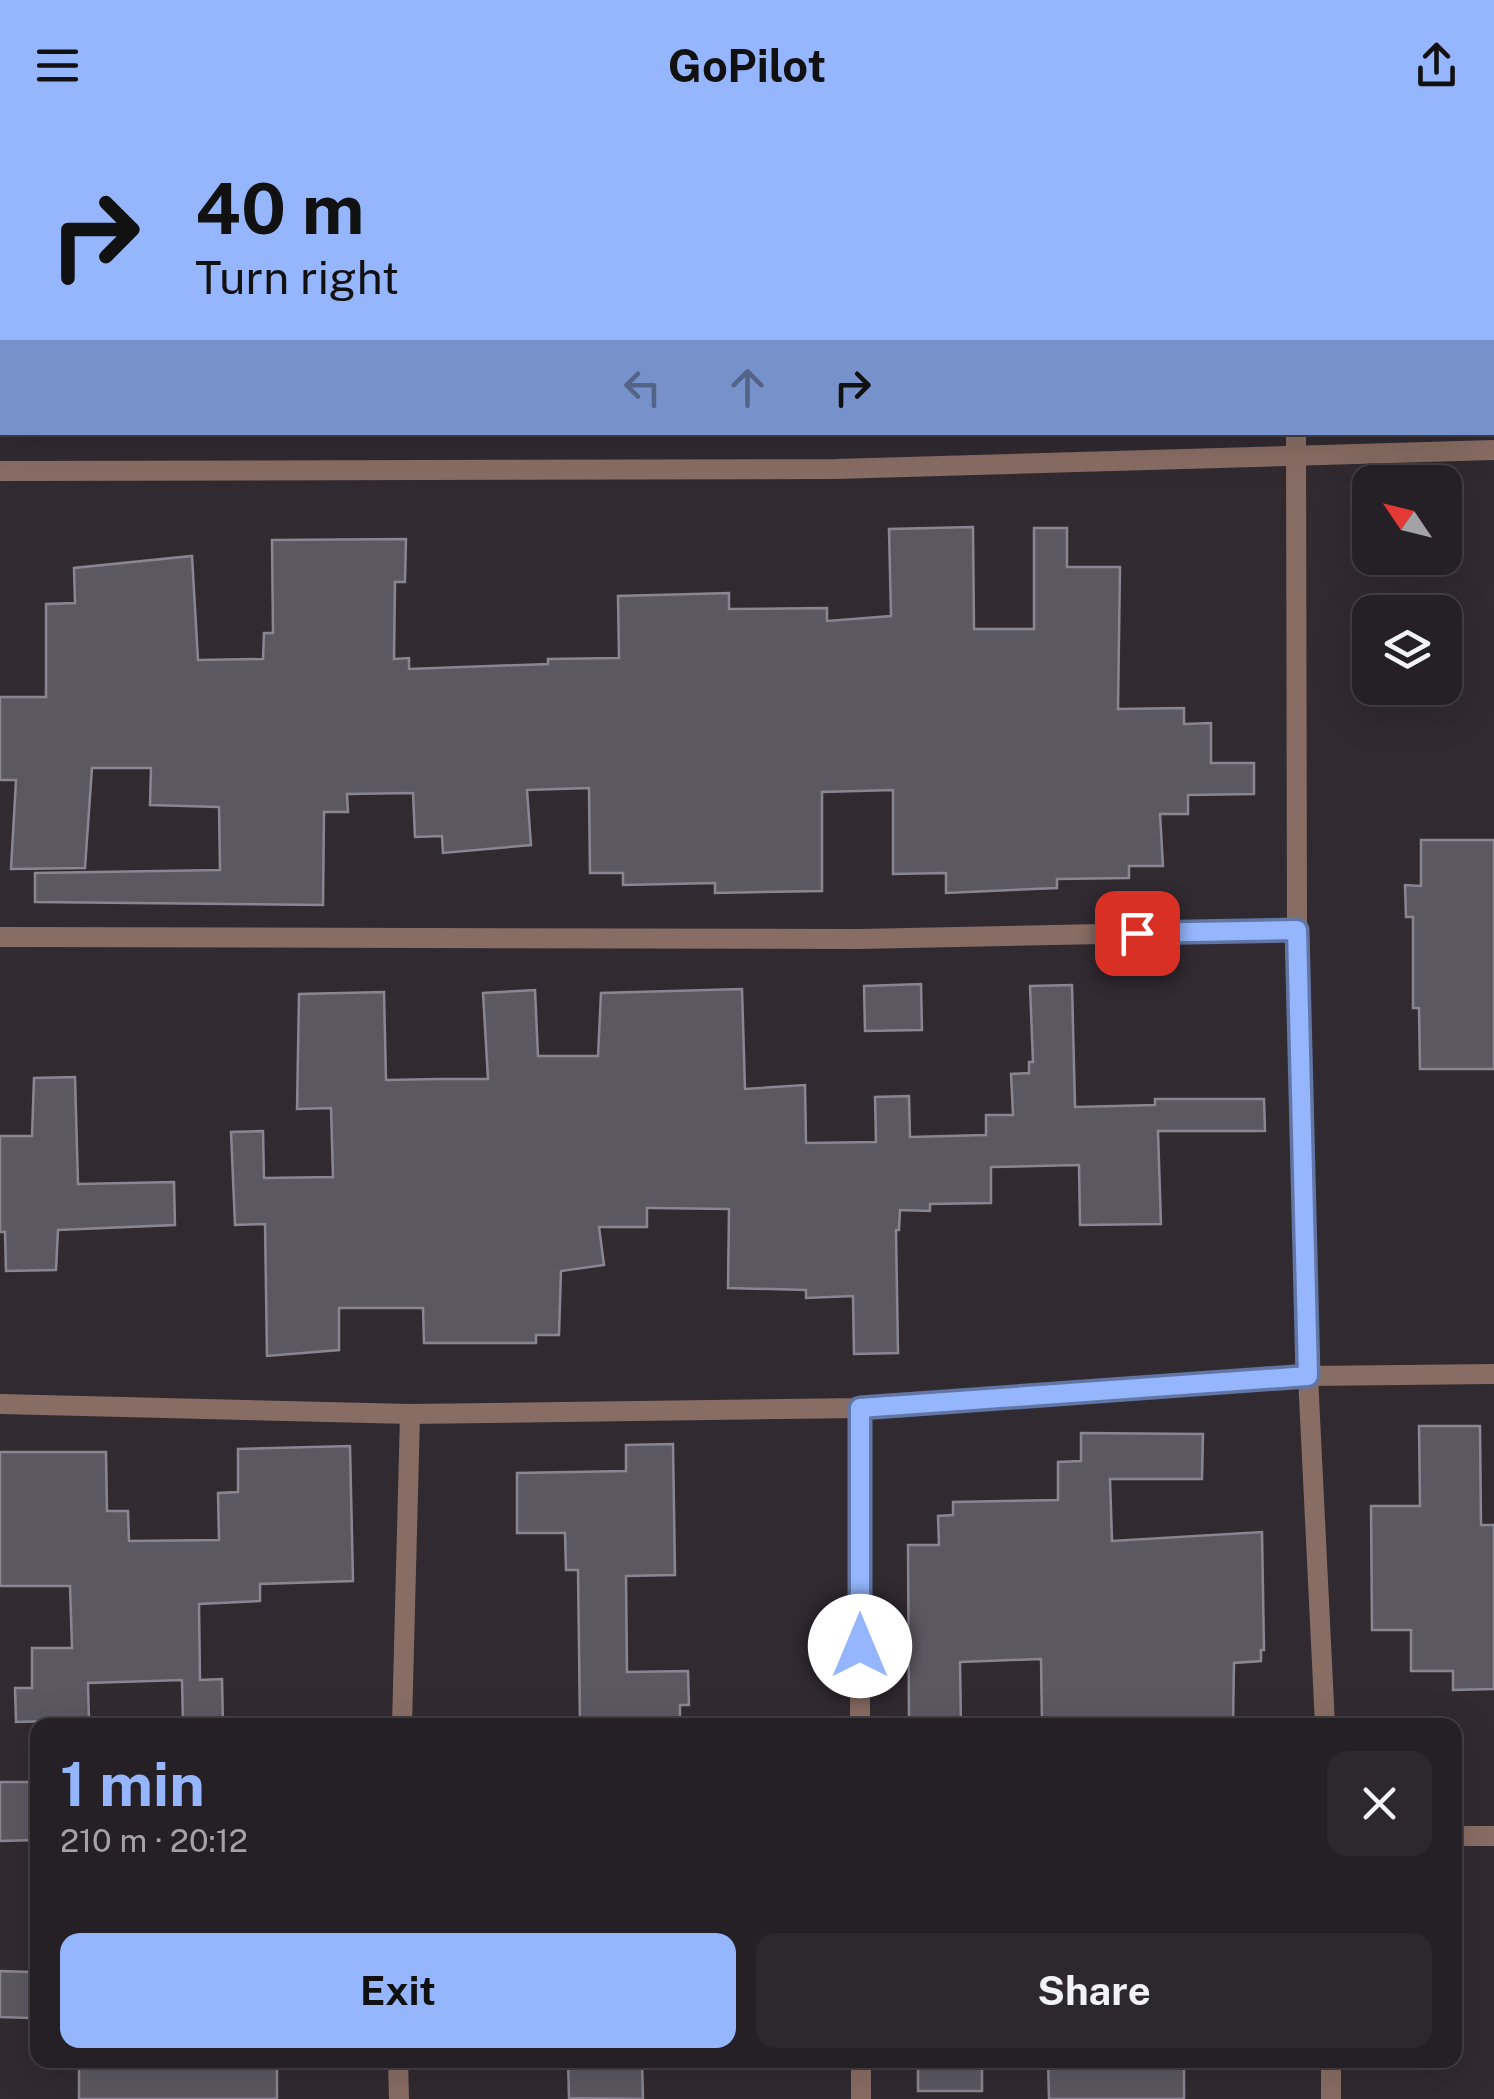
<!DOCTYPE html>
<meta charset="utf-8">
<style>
body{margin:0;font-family:"Public Sans",sans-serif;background:#2d282d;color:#f1f3f6;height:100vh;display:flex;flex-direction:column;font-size:38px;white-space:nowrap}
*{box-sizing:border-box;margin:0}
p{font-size:32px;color:#a3a3a7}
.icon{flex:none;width:55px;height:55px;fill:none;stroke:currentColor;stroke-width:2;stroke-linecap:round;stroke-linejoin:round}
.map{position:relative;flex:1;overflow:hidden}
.sheet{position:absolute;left:30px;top:1588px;width:1432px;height:350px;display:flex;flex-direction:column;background:#252025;border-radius:20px;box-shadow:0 10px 40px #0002,0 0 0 2px #423e42}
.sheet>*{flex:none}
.top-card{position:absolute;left:0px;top:0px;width:1495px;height:305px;box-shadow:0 10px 40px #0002,0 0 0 2px #423e42;background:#95b6fd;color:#111;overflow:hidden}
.needle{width:65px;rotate:305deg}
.buttons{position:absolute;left:1352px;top:335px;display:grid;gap:20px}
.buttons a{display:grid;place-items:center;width:110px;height:110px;border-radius:20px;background:#252025;box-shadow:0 10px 40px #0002,0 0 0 2px #423e42;font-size:50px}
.pin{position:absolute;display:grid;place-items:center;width:85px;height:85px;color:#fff;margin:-42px;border-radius:20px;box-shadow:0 5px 15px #0006}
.me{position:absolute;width:110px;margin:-55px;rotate:0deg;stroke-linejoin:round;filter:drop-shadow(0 0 8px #0008)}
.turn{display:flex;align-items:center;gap:35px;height:210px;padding:0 30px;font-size:45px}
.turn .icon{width:130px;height:130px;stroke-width:2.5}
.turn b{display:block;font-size:70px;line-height:85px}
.lanes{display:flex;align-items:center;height:95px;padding:0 30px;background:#0003;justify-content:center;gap:50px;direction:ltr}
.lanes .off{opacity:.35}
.round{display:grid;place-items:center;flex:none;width:105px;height:105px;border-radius:20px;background:#2d282d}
.head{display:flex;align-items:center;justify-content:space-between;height:170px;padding:0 30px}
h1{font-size:60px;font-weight:700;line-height:75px;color:#95b6fd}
.action{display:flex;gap:20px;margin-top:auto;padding:20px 30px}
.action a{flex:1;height:115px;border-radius:20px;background:#95b6fd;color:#111;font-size:40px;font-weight:700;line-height:115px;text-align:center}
.action a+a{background:#2d282d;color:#f1f3f6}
header{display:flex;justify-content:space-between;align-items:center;height:130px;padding:0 30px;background:#95b6fd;color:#111;font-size:45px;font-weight:700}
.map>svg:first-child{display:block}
</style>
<header><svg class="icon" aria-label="menu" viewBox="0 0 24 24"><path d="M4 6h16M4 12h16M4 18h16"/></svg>GoPilot<svg class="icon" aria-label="share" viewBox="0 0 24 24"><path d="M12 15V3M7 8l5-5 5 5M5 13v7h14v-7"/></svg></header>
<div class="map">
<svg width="1494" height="1969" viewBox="0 0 1494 1969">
<rect width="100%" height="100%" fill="#312a31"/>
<g fill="#5c5862" stroke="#8a8691" stroke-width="2.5">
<path d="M973,397L974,499H1034V398H1067V437H1120L1118,579L1184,578V594L1211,593V633H1254V664L1188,665V684H1160L1163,736H1129V748L1057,749V758L946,763V743L893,744V660L822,662V761L715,763V753L623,755V743H590L589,658L527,660L531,715L443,723L442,706L415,707L413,663L347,664L348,682H324L323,775L35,772V743L220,740L219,677L150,675L151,638H92L85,738L11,739L16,650H0V567H46V474L75,473L74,438L192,426L198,530L263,529L264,503H273L272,410L406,409L405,452H395L394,529L409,528V539L548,534V529L619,528L618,466L729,463V479L827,478V491L891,486L889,399Z"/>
<path d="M1421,710H1494V939H1420L1419,878H1413V787H1406L1405,755L1421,756Z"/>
<path d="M921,854L922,900L865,901L864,856Z"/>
<path d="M1072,855L1075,977L1155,975V969H1264L1265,1001H1158L1161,1094L1080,1095L1079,1035L991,1037V1073L930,1074V1081L900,1080L899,1100H896L898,1223L854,1224L853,1166L806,1168V1160L728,1158L729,1079L652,1078H647V1097H599L604,1135L561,1141L559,1205H536V1213H424L423,1178H339V1220L267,1226L265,1094L235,1095L231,1002L263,1001L264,1048L333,1047L331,978L297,979L299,864L384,862L386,950L439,949H488L483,863L535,860L538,926H598L601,863L742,859L745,959L805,955L806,1013L876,1012L875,967L909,966L910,1007L986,1005V985H1013L1011,944L1029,943V932H1033L1030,856Z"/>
<path d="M75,947L78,1054L174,1052L175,1095L58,1100L56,1140L6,1141L5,1102H0V1006H32L34,948Z"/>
<path d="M1419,1296H1480L1481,1395H1494V1559L1453,1560V1541H1411V1500H1372L1371,1376H1420Z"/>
<path d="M1081,1303L1203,1304L1202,1349H1110L1112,1411L1262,1402L1264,1520H1261V1531L1234,1533L1233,1595H1042L1041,1529L960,1532L961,1595H909L908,1415H939L938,1386L953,1385V1372L1058,1370V1332L1081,1331Z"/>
<path d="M673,1314L675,1445L626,1446L627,1542L688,1541L689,1575H680V1595H580L578,1440H566L565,1403H517V1343L626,1341V1315Z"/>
<path d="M350,1316L353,1451L260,1454V1471L199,1474L200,1550L222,1549L223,1595H183L182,1550L88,1553L89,1590L16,1592L15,1558H32V1518H72L70,1456H0V1322H106L107,1381H128L129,1411L219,1410L218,1363L238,1362V1319Z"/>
<path d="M0,1652H38V1710L0,1711Z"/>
<path d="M0,1841L31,1842L30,1888L0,1887Z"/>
<path d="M79,1930H175V1938L277,1937V1969H79Z"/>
<path d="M568,1930H642L643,1969L569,1968Z"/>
<rect x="918" y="1930" width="64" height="31"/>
<path d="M1048,1930H1184V1969H1049Z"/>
</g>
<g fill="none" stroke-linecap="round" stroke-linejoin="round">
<g stroke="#886d64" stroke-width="20">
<path d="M1294,0V2"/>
<path d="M1296,302L1297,800L1308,1246L1325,1595"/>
<path d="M0,341L836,339L1494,320"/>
<path d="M0,807L858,809L1297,800"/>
<path d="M0,1274L410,1284L860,1278L1308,1246L1494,1244"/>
<path d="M860,1278V1595"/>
<path d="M402,1595L410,1284"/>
<path d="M1455,1706H1494"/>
<path d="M398,1930L399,1969"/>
<path d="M861,1930V1969"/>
<path d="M1331,1930V1969"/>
</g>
</g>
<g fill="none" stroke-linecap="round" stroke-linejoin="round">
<defs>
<path id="route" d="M860,1516V1278L1308,1246L1297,800L1137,803"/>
</defs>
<use href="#route" stroke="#6176a4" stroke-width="25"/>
<use href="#route" stroke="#95b6fd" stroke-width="18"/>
</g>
</svg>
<div class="buttons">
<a><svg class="needle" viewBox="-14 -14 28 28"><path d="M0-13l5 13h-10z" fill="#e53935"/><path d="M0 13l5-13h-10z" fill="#a3a3a7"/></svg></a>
<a><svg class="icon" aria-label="layers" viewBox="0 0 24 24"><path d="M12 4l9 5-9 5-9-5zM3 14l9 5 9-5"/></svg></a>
</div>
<div class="pin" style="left:1137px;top:803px;background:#d93025"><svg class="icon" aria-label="arrive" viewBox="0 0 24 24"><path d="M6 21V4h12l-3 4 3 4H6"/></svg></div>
<svg class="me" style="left:860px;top:1516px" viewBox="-20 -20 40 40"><circle r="19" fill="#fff"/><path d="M0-13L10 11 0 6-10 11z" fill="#95b6fd"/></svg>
<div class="top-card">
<div class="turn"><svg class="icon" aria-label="right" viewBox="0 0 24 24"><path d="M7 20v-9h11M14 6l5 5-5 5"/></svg><div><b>40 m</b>Turn right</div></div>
<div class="lanes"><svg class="icon off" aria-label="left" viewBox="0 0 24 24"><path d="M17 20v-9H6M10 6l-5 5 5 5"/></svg><svg class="icon off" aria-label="ahead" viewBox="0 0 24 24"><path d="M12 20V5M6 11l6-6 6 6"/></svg><svg class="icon" aria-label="right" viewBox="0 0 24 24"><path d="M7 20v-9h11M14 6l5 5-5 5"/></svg></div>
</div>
<section class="sheet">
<div class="head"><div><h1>1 min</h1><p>210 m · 20:12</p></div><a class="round"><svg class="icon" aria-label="close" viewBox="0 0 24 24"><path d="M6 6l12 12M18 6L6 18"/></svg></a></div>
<div class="action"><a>Exit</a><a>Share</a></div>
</section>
</div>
